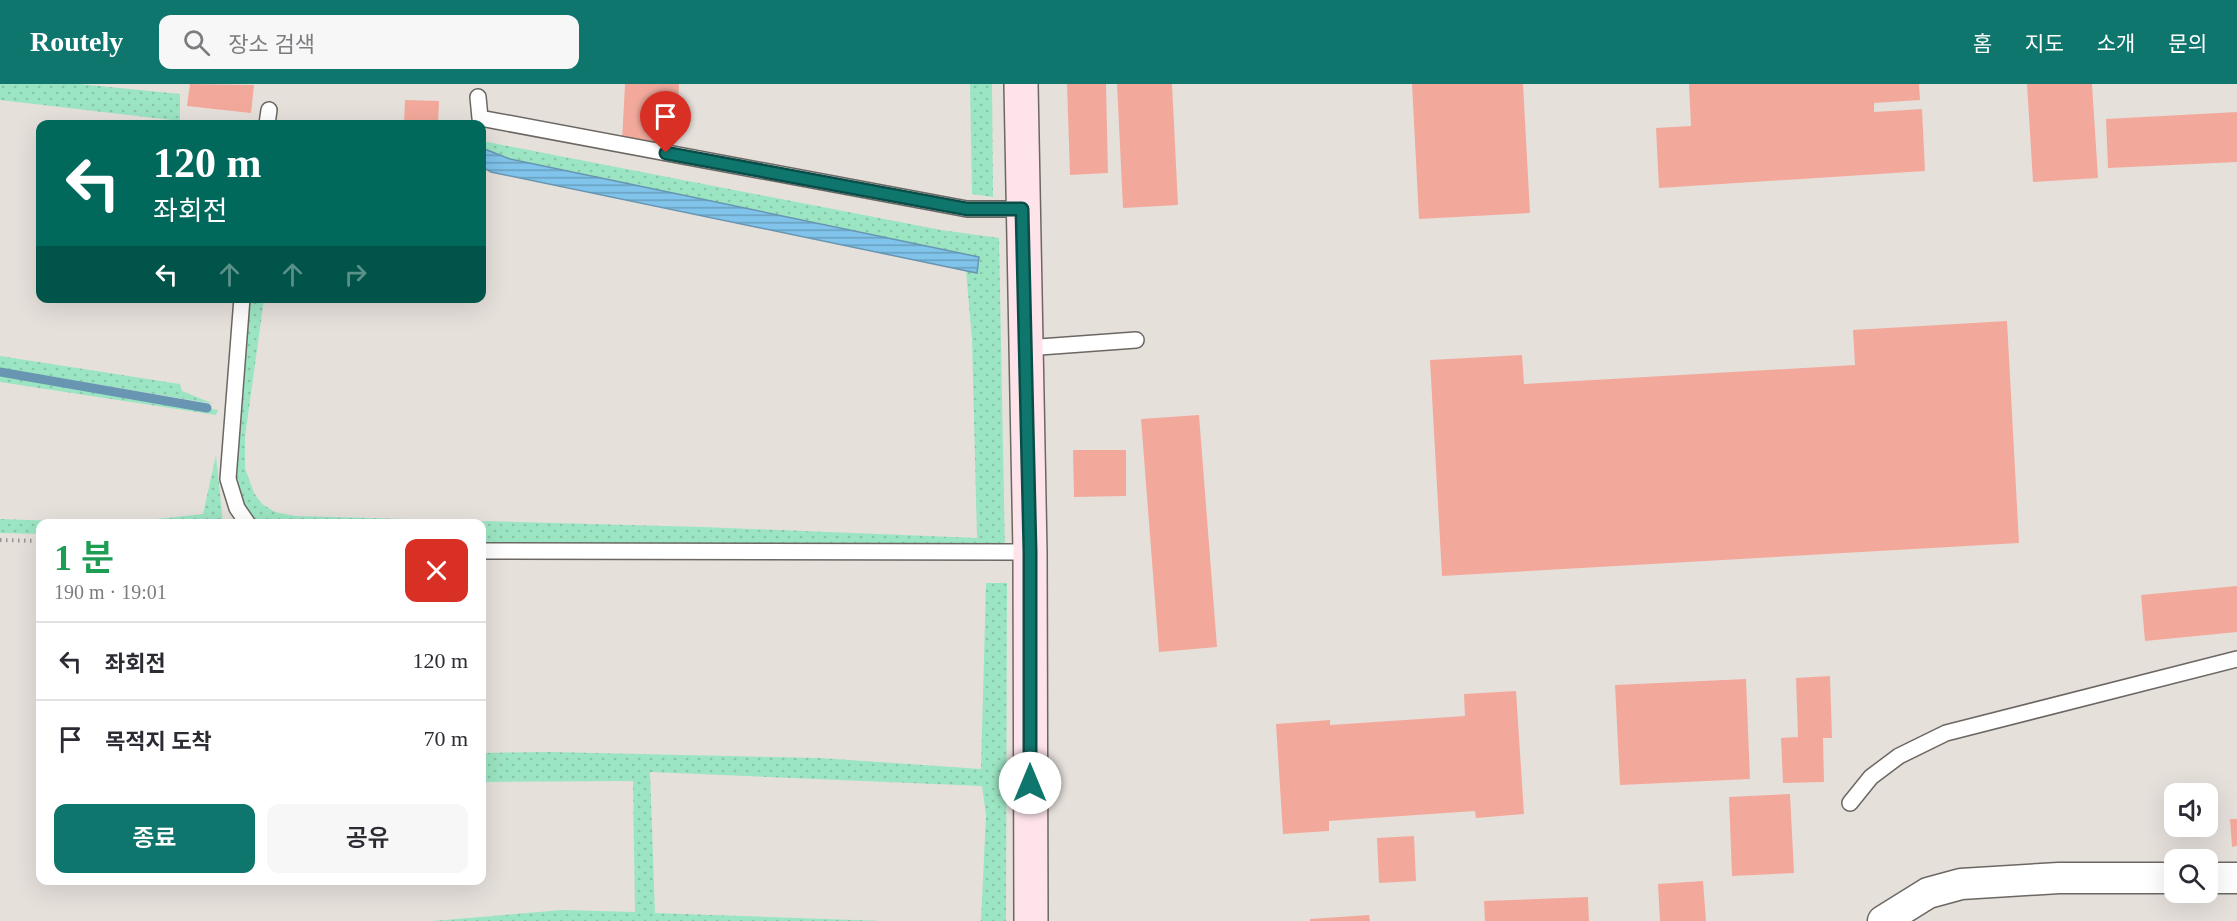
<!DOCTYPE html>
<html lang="ko">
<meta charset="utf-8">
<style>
body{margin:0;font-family:"Times New Roman","Noto Sans KR",serif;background:#f7f7f7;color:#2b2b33;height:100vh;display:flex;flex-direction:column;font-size:22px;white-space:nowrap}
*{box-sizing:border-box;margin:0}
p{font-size:20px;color:#7c7c81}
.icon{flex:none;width:33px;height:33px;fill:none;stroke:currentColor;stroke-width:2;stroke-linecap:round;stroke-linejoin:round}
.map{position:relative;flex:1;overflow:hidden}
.panel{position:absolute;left:36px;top:435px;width:450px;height:366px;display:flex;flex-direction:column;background:#fff;border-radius:12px;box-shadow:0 6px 24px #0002}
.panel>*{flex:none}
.banner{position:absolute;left:36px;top:36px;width:450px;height:183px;border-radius:12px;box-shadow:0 6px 24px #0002;background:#00695c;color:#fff;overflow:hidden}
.buttons{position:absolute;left:2164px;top:699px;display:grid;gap:12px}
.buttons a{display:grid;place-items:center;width:54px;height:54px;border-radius:12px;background:#fff;box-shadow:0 6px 24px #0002;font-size:30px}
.pin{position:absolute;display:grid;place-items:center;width:51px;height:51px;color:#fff;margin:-62px -26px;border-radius:50% 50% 50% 0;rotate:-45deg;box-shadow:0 0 6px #0007}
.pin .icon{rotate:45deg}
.me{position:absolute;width:66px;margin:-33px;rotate:0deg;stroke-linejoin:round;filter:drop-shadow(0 0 4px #0008)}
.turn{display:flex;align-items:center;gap:21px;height:126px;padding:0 18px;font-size:27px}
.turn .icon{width:78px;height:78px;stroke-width:2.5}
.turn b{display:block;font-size:42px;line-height:51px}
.lanes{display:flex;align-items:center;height:57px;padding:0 18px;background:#0003;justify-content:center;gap:30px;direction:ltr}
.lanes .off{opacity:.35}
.round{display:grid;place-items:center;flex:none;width:63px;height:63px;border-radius:12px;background:#f7f7f7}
.head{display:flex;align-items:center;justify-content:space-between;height:102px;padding:0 18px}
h1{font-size:36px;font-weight:600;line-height:45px;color:#1e9e55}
.action{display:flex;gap:12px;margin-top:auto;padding:12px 18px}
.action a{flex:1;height:69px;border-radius:12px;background:#0f766e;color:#fff;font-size:24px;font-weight:600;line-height:69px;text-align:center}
.action a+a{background:#f7f7f7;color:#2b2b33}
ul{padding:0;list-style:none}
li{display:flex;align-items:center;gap:18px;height:78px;padding:0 18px;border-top:2px solid #e1e1e2}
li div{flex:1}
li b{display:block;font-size:22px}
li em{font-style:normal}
header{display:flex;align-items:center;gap:36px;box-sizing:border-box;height:84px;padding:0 30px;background:#0f766e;color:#fff}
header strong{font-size:28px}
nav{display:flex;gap:33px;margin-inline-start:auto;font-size:21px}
.search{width:420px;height:54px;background:#f7f7f7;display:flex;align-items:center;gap:15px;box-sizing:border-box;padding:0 21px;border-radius:12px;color:#7c7c81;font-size:22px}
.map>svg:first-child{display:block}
</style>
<header>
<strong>Routely</strong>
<div class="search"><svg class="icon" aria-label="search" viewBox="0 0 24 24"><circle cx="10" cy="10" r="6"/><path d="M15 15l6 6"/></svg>장소 검색</div>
<nav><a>홈</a><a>지도</a><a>소개</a><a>문의</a></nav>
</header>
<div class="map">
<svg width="2237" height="837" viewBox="0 0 2237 837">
<defs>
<pattern id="grass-dots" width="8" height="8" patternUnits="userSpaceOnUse" patternTransform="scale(1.5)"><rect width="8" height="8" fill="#9ce5c3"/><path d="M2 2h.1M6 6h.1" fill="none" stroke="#87c5a8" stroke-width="1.8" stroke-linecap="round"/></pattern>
<pattern id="water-rules" width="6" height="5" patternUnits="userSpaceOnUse" patternTransform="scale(1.5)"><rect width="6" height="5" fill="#80c3eb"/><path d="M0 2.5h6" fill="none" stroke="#699fbf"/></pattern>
</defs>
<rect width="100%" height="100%" fill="#e6e0db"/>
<g fill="url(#grass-dots)">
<path d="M0,0H79L180,10V37L0,16Z"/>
<path d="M970,0H992L993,113L972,110Z"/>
<path d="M482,57L941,146L999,154L1005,469L482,470V440L249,439L231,412L246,215H264L245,353V384L254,409L262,420L275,428L295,432L703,443L977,454L972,256L966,186L510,75L482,64Z"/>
<path d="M0,272L180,300L182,307L214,320L0,284Z"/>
<path d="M0,290L218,326L216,331L0,298Z"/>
<path d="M216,371L223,439H121L203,430Z"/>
<path d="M0,435L119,439L40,440V450L0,449Z"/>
<path d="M986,499H1007L1006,837H981L986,731L982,702L650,688L655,829L883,837H432L563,826L635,828L633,697L482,698V669L550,668L820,674L981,685Z"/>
</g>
<path fill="url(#water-rules)" stroke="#6896b2" stroke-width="1.5" d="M482,64L510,75L979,173L977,189L491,88L482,83Z"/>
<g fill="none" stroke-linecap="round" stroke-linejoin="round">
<path stroke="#6896b2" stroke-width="9" d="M0,288L207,324"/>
</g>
<g fill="#f2a99c">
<path d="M190,0L254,1L251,29L187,22Z"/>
<path d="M625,0H679L676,59L622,57Z"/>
<path d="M1067,0H1106L1108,89L1070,91Z"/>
<path d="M1117,0H1172L1178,121L1123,124Z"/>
<path d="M1412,0H1523L1530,129L1419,135Z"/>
<path d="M1689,0H1919L1920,16L1874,19V28L1922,25L1925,87L1659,104L1656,44L1691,42Z"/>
<path d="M2027,0H2092L2098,94L2033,98Z"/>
<path d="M405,16L439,17L438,40H404Z"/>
<path d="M2237,28V78L2108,84L2106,35Z"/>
<path d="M2007,237L2019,459L1442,492L1430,276L1522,271L1524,300L1855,281L1853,246Z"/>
<path d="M1199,331L1217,563L1159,568L1141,335Z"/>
<path d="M1073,366H1126V412L1074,413Z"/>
<path d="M2237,502V548L2145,557L2141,511Z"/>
<path d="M1830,592L1832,654H1823L1824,698L1783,699L1781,654L1798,653L1796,594Z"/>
<path d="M1746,595L1750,695L1620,701L1615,601Z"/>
<path d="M1516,607L1524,730L1476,734L1475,727L1329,737V747L1283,750L1276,640L1330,636V641L1465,632L1464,610Z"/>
<path d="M1790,710L1794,789L1732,792L1729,713Z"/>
<path d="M2230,735H2237V762L2232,763Z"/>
<path d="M1414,752L1416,797L1379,799L1377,754Z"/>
<path d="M1703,797L1706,837H1660L1658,800Z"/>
<path d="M1588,813L1589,837H1485L1484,817Z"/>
<path d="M1369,831L1370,837H1310V835Z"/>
</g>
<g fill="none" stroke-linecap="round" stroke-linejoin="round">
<defs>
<g id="lane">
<path d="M478,13L480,34L967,125H1022"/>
<path d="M267,40L269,26"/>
<path d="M242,214L228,395L237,424L248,440"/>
<path d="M1026,264L1136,256"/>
<path d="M482,467L1030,468"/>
<path d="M1850,719L1871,693L1899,672L1946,649L2237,575"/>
</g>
<g id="street">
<path d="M2208,794H2237"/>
<path d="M1883,837L1928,809L1961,800L2059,794H2175"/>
</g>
<path id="secondary" d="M1021,0L1030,468L1031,837"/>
</defs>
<use href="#lane" stroke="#6c6762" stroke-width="18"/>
<use href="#street" stroke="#6c6762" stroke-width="33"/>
<use href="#secondary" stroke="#6c6762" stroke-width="36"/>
<path stroke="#999491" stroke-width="4" stroke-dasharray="1.5 4.5" stroke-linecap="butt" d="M0,456L40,457"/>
<use href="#lane" stroke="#fff" stroke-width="15"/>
<use href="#street" stroke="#fff" stroke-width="30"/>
<use href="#secondary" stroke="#fee4ea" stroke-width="33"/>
</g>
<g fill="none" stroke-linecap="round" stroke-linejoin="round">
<defs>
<path id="route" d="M666,69L967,125H1022L1030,468V699"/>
</defs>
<use href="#route" stroke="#0a4d48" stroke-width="15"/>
<use href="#route" stroke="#0f766e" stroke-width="10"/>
</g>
</svg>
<div class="buttons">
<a><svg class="icon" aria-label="sound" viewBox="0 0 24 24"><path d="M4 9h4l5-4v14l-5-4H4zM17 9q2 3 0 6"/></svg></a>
<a><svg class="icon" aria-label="search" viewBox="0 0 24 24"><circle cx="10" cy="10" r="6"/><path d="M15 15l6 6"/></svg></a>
</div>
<div class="pin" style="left:666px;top:69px;background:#d93025"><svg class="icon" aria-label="arrive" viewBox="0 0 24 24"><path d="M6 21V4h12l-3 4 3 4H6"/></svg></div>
<svg class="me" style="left:1030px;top:699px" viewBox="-20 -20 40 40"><circle r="19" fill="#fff"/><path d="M0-13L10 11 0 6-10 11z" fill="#0f766e"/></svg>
<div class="banner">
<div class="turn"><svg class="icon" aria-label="left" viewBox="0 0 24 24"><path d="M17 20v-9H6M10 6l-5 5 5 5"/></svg><div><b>120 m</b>좌회전</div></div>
<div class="lanes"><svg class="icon" aria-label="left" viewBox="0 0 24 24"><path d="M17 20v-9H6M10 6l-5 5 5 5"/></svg><svg class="icon off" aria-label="ahead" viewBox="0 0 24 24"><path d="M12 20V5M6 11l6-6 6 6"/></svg><svg class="icon off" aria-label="ahead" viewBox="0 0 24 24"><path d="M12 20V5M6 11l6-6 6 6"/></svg><svg class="icon off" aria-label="right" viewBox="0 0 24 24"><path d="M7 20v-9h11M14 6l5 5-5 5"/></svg></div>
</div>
<section class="panel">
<div class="head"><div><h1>1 분</h1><p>190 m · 19:01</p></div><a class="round" style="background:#d93025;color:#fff"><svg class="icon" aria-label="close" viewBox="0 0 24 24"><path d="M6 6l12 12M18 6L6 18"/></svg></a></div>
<ul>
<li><svg class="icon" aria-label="left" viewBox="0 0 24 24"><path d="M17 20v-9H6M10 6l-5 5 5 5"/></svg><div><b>좌회전</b></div><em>120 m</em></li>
<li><svg class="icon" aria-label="arrive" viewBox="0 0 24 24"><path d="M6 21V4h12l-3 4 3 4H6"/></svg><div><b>목적지 도착</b></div><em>70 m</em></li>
</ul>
<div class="action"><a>종료</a><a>공유</a></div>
</section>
</div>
